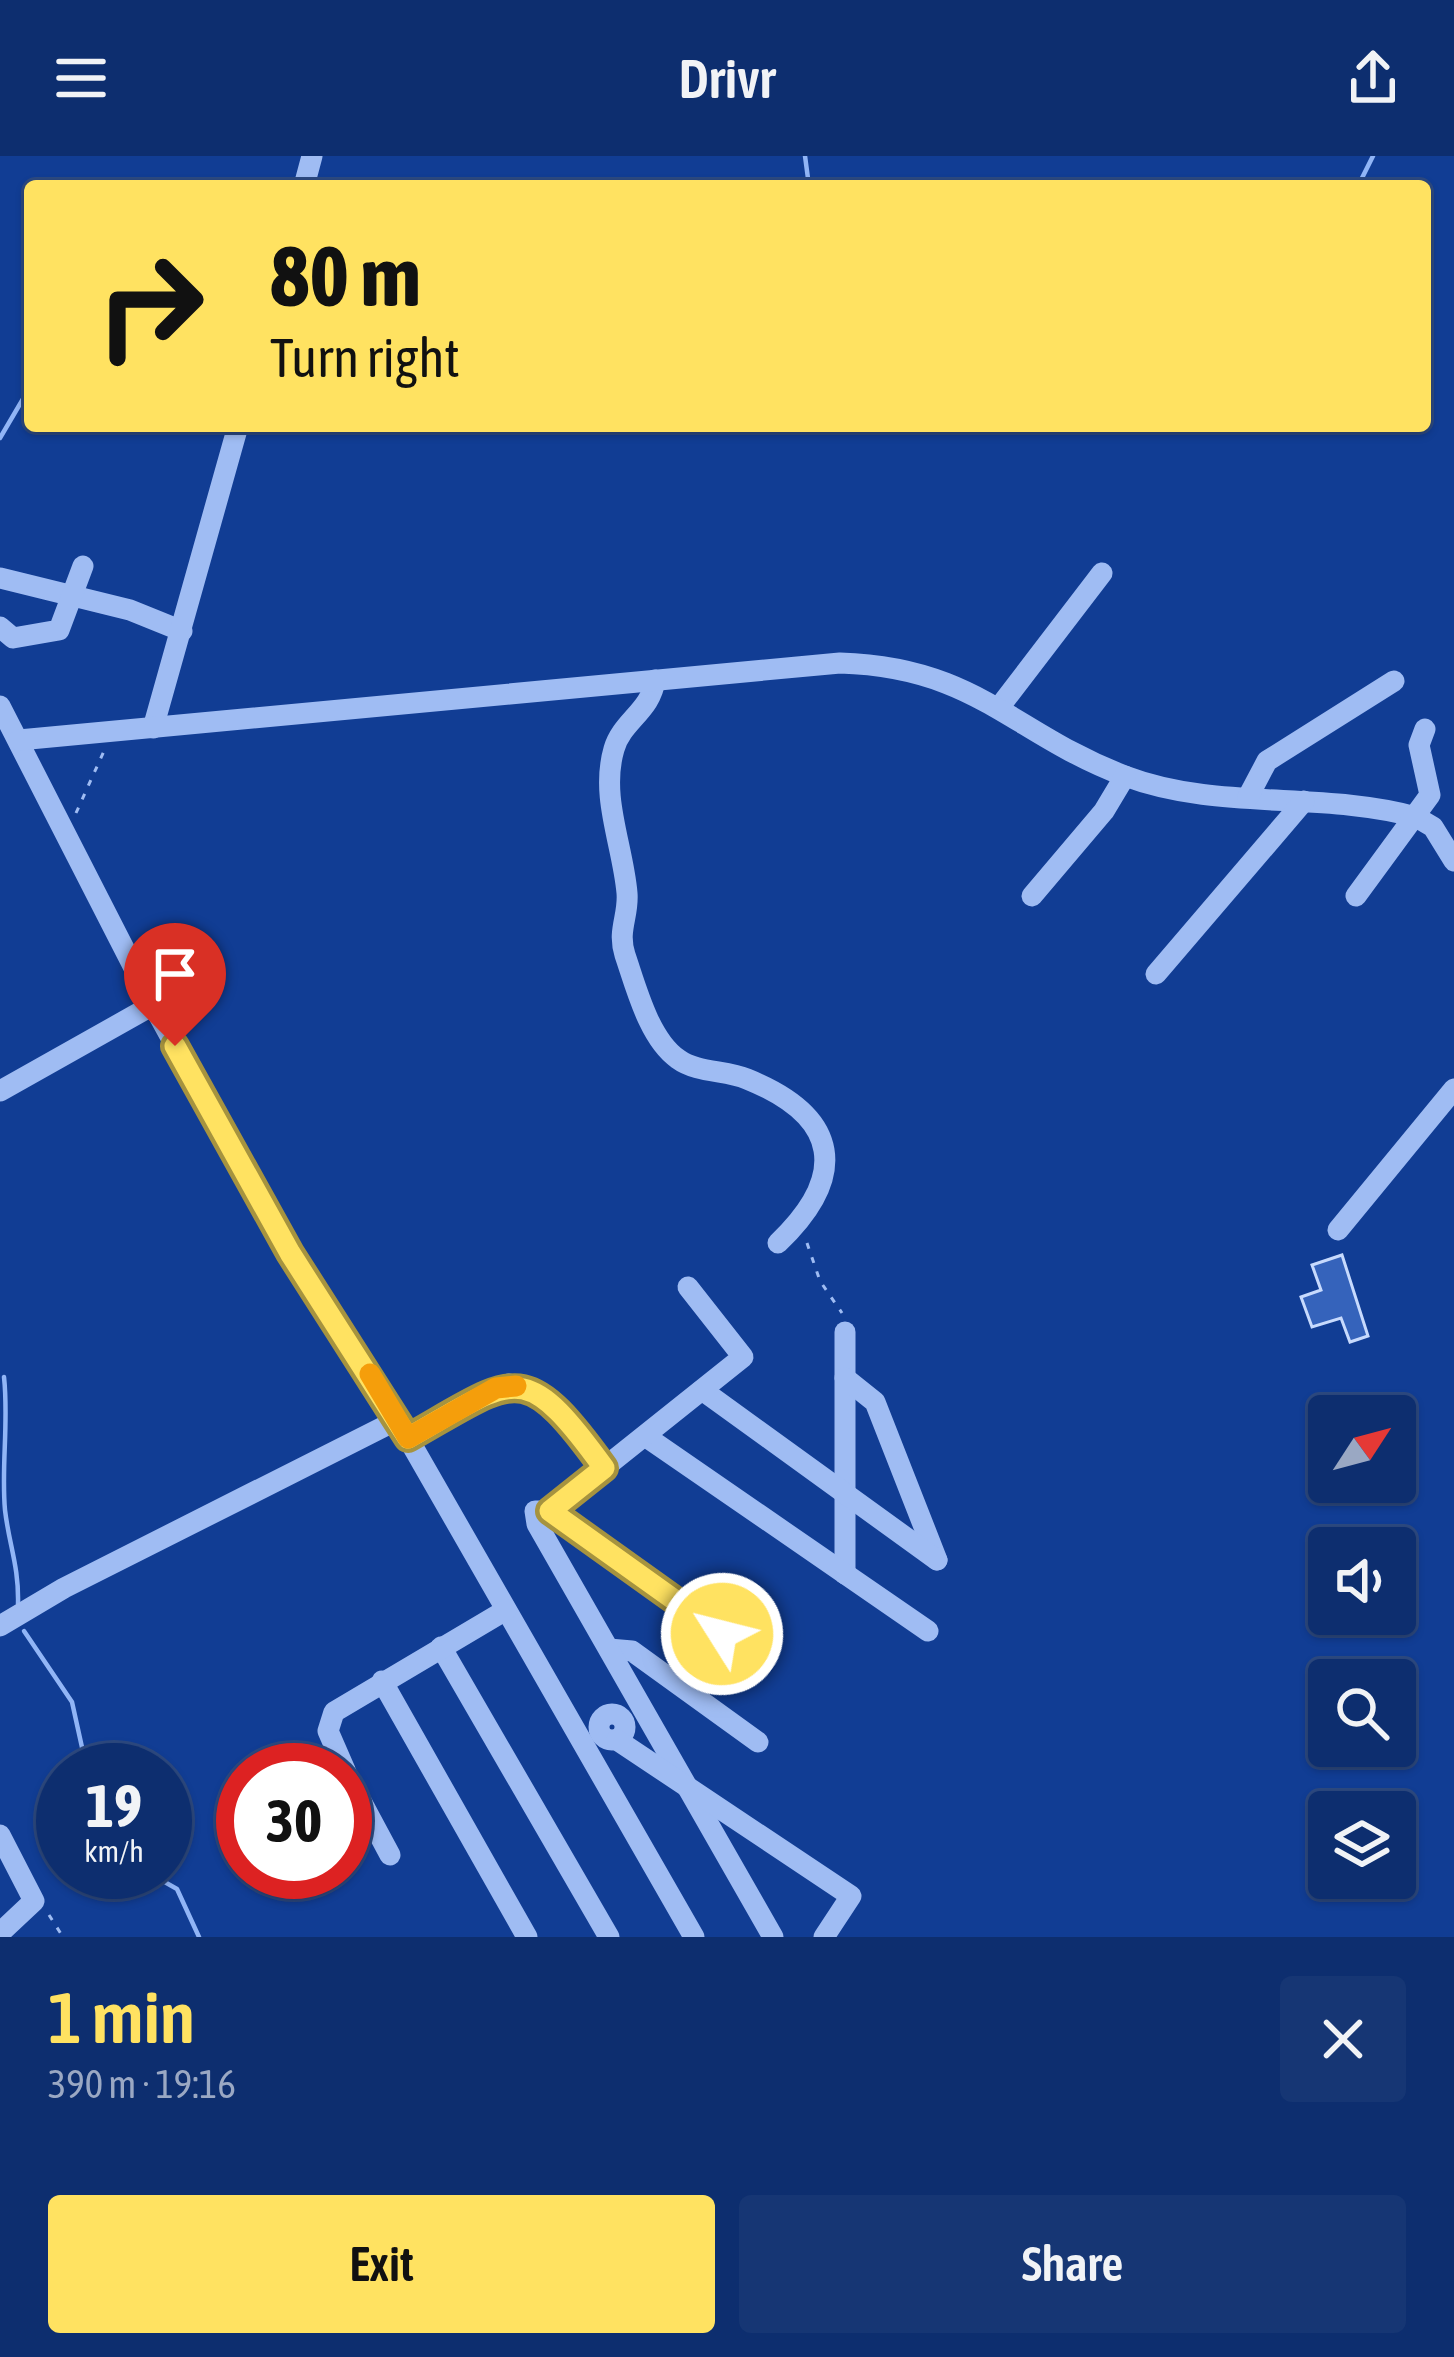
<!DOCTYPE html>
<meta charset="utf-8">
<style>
body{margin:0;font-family:"Asap Condensed",sans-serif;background:#163674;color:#f1f3f6;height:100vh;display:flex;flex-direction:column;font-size:45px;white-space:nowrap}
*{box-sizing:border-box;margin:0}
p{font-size:39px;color:#9aa8c3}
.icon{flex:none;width:66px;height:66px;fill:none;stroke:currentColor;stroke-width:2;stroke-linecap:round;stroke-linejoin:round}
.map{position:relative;height:1781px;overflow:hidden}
.panel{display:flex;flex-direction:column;background:#0d2e6f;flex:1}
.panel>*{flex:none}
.guide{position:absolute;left:24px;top:24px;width:1407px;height:252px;border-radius:12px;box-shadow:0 3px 9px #0004,0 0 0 3px #2d4a82;background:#ffe261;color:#111;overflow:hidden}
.needle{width:78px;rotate:54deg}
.controls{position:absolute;left:1308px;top:1239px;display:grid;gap:24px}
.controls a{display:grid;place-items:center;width:108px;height:108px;border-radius:12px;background:#0d2e6f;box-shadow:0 3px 9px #0004,0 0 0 3px #2d4a82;font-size:60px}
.speed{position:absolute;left:36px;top:1587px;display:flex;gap:24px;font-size:60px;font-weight:700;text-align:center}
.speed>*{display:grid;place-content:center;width:156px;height:156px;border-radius:50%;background:#0d2e6f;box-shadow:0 3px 9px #0004,0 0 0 3px #2d4a82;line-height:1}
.speed small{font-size:30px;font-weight:400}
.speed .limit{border:18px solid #d22;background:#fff;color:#111}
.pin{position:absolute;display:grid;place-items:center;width:102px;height:102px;color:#fff;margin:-123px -51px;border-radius:50% 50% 50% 0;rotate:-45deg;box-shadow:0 0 12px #0007}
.pin .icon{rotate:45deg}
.me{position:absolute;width:132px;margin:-66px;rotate:306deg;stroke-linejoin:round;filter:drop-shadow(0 0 9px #0008)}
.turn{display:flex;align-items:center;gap:42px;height:252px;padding:0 48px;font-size:54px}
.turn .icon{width:156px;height:156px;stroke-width:2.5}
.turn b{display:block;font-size:84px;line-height:102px}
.round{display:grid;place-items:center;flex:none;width:126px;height:126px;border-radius:12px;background:#163674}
.headline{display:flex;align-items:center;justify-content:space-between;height:204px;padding:0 48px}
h1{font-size:72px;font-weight:600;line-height:90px;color:#ffe261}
.action{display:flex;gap:24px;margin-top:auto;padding:24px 48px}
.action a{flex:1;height:138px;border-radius:12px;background:#ffe261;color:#111;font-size:48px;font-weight:600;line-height:138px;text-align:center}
.action a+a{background:#163674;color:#f1f3f6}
header{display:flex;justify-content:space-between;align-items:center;height:156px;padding:0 48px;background:#0d2e6f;font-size:54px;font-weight:600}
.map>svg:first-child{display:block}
</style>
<header><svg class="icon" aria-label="menu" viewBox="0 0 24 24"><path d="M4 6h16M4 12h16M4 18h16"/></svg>Drivr<svg class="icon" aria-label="share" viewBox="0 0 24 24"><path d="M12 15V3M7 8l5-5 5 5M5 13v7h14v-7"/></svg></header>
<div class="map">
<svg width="1454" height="1781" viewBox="0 0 1454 1781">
<rect width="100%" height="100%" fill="#113d94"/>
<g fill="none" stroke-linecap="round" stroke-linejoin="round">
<g stroke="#91b5f6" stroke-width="4.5">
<path d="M805,0L809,30"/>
<path d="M1358,30L1373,0"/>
<path d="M0,282L30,231"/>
<path d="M4,1221C9,1266 1,1311 5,1354C9,1389 19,1410 18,1448"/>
<path d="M24,1475L72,1546L87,1614"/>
<path d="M147,1716L177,1733L199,1781"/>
</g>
</g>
<path fill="#3563bb" stroke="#c7dafd" stroke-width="3" d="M1342,1099L1368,1180L1350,1186L1341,1162L1312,1171L1301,1141L1321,1134L1312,1109Z"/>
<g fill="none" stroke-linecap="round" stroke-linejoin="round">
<g stroke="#9fbcf3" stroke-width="3" stroke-dasharray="6 9" stroke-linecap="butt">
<path d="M76,657L104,595"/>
<path d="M807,1087L820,1125L842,1157"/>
<path d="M49,1759L63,1781"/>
</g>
<g stroke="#9fbcf3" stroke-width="21">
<path d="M304,30L312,0"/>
<path d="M0,422L130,454L182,475"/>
<path d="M0,471L13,482L59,474L83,410"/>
<path d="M655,524C651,555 622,565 614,593C600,641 623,689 627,737C629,760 617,774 625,799C636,831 649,883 678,903C697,917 726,914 747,923C841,961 848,1020 778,1087"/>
<path d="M1001,549L1102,417"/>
<path d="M0,550L153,849L264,1051L374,1223L694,1781"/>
<path d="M153,572L238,270"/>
<path d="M19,584L840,507C977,511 1013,578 1125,620C1217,655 1322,635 1416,661L1433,671L1454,705"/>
<path d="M1248,641L1267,605L1394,525"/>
<path d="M1032,740L1104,655L1125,620"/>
<path d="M1356,740L1430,639L1419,589L1425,573"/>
<path d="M1156,818L1304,645"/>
<path d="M0,935L153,849"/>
<path d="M1338,1074L1454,933"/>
<path d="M845,1176V1418"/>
<path d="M845,1222L875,1246L937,1404"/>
<path d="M702,1234L937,1404"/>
<path d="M645,1280L928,1475"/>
<path d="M408,1282L509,1228L558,1253L605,1312"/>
<path d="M550,1355L743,1201L688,1131"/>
<path d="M0,1470L64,1432L397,1264"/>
<path d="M441,1491L609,1781"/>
<path d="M609,1493L632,1495L758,1586"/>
<path d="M756,1502L550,1355H535L537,1368L773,1781"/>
<path d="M382,1525L527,1781"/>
<circle cx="612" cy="1571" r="13"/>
<path d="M617,1584L851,1740L824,1781"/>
<path d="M345,1614L328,1575L334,1556L506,1454"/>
<path d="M345,1615L390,1699"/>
<path d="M0,1679L34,1745L0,1777"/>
</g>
</g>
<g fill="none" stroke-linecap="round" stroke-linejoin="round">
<defs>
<path id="route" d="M175,890L290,1097L408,1282C516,1221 523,1200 604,1312L550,1355L722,1478"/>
</defs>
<use href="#route" stroke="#a6933f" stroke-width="30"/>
<use href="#route" stroke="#ffe261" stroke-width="21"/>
<path stroke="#f59e0b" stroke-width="21" d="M370,1218L408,1282L496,1232L516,1230"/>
</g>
</svg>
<div class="controls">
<a><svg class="needle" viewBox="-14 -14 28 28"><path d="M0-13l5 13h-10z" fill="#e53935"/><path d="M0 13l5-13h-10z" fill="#9aa8c3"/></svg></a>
<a><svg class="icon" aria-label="sound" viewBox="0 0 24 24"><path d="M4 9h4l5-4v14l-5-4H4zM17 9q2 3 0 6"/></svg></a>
<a><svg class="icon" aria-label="search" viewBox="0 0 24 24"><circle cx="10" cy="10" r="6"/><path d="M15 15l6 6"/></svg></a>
<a><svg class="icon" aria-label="layers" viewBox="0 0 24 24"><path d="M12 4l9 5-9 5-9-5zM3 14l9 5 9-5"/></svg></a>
</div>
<div class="speed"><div>19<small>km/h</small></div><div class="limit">30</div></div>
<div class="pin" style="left:175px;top:890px;background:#d93025"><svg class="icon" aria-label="arrive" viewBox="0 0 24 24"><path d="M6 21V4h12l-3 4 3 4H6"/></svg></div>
<svg class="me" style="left:722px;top:1478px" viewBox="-20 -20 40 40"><circle r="17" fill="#ffe261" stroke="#fff" stroke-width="3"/><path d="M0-11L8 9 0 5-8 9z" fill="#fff"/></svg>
<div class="guide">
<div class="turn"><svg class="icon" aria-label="right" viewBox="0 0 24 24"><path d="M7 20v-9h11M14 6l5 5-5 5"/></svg><div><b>80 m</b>Turn right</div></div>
</div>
</div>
<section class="panel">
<div class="headline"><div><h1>1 min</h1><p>390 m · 19:16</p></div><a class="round"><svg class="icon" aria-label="close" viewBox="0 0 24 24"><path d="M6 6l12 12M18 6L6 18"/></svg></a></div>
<div class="action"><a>Exit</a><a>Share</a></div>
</section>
